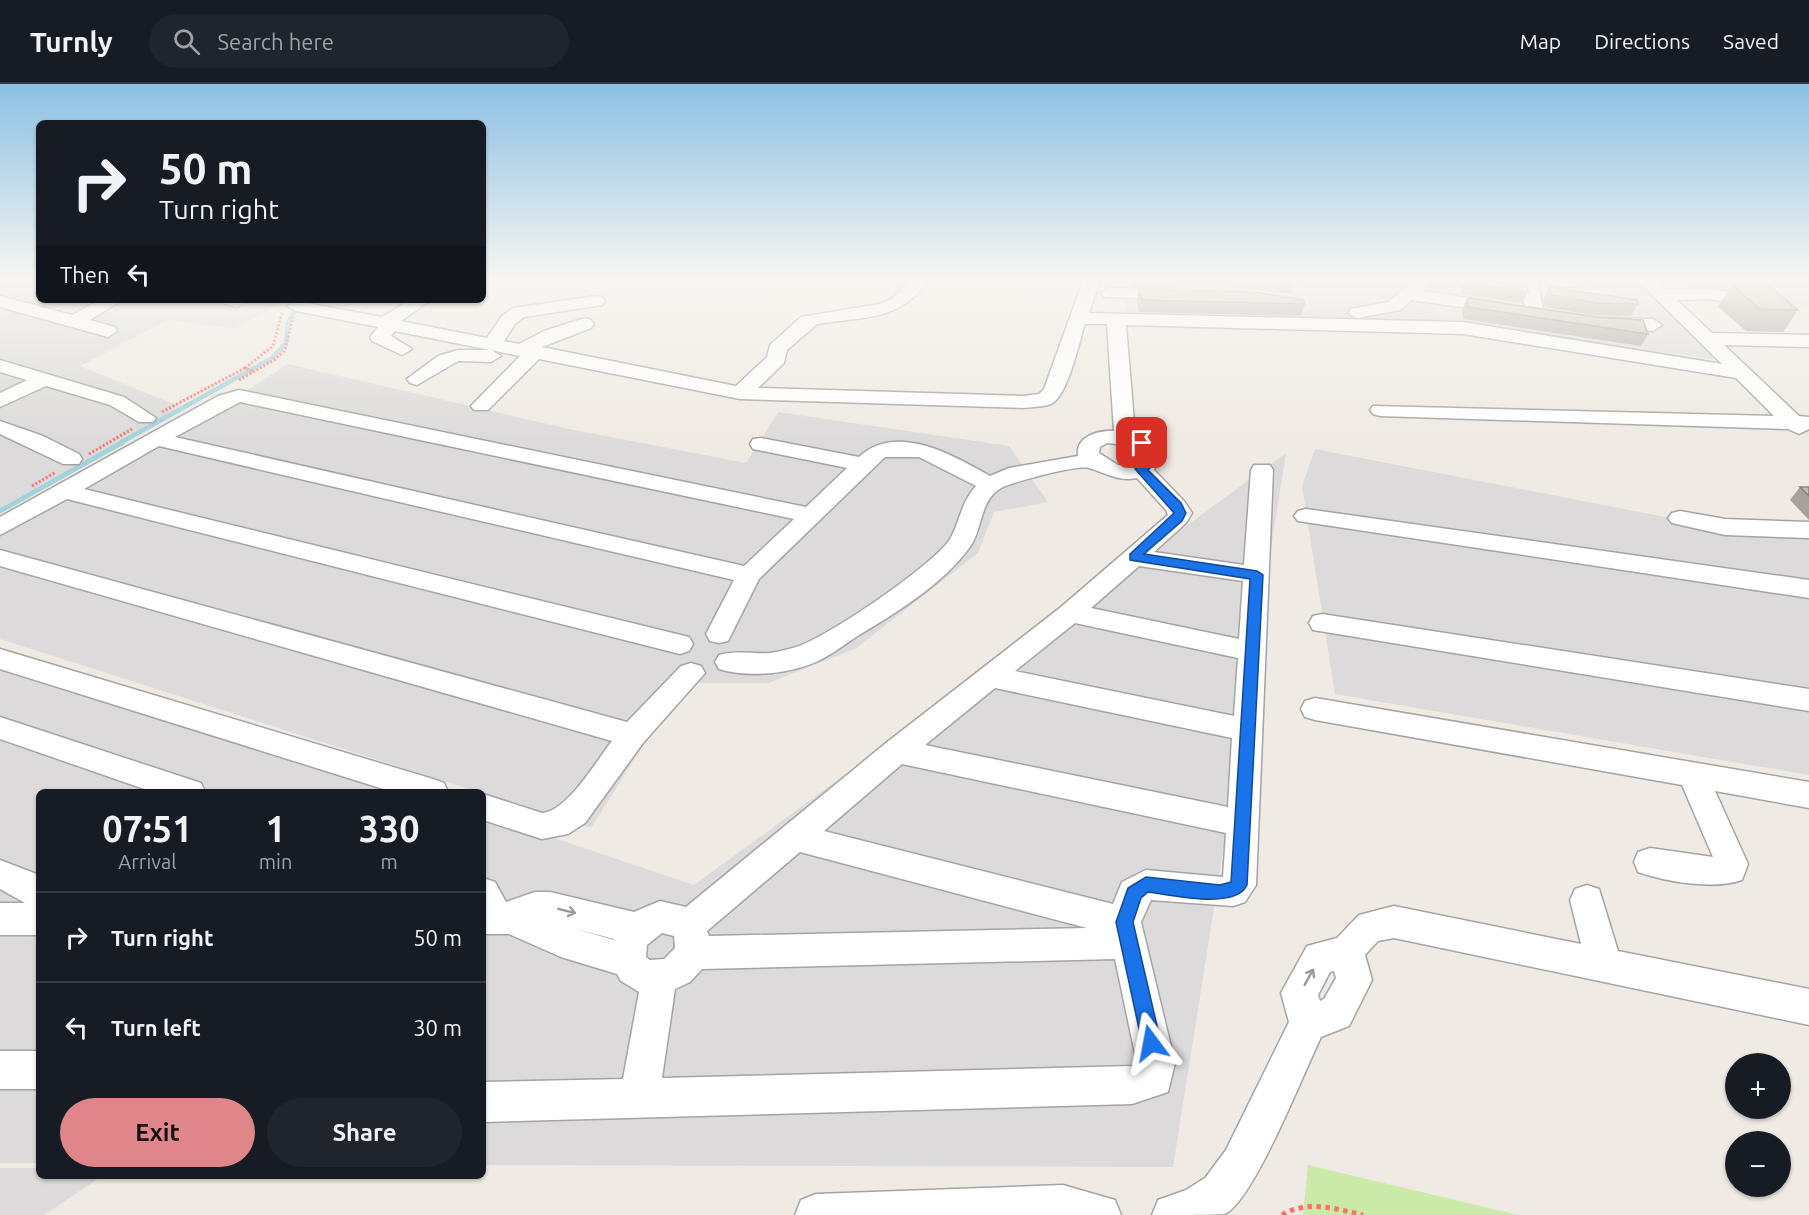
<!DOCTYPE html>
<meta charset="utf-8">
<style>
body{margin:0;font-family:Ubuntu,sans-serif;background:#20242c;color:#f1f3f6;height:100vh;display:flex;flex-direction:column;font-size:22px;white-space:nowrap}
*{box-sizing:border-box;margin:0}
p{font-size:20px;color:#9ea1a6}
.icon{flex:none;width:33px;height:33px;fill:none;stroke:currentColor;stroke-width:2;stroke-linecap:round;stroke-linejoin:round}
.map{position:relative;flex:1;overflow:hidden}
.details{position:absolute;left:36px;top:705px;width:450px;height:390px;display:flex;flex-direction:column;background:#171b24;border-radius:9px;box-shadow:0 2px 4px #0004}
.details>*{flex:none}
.banner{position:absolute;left:36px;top:36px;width:450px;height:183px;border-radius:9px;box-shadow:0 2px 4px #0004;background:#171b24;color:#f1f3f6;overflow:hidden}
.fabs{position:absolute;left:1725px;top:969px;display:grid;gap:12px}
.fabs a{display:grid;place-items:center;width:66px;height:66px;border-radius:50%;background:#171b24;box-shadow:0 2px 4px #0004;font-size:30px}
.pin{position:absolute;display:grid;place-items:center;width:51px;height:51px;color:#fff;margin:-26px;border-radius:12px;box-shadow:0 3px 9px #0006}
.me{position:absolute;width:66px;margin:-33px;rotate:347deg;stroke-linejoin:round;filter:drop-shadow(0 0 4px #0008)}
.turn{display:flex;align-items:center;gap:21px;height:126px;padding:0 24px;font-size:27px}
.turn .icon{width:78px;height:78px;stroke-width:2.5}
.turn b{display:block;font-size:42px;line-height:51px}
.then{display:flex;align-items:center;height:57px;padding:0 24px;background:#0003;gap:12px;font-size:22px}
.eta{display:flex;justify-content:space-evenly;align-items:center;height:102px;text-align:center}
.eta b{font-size:36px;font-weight:600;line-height:42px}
.cta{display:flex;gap:12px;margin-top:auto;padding:12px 24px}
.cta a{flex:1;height:69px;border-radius:36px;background:#e0868b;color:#111;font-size:24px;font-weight:600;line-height:69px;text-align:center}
.cta a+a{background:#20242c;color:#f1f3f6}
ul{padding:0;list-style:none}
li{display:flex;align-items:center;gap:18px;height:90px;padding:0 24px;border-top:2px solid #363941}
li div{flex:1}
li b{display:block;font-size:22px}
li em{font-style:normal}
header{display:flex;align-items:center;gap:36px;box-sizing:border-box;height:84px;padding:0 30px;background:#171b24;border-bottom:2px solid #363941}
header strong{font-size:28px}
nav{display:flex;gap:33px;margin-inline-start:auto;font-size:21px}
.search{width:420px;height:54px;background:#20242c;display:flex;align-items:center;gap:15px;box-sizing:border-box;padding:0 21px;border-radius:33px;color:#9ea1a6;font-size:22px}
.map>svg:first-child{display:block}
</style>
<header>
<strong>Turnly</strong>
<div class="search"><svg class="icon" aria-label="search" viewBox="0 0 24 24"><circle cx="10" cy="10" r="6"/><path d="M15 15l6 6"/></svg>Search here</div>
<nav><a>Map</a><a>Directions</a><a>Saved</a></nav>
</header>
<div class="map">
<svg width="1809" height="1131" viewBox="0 0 1809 1131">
<rect width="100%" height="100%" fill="#efeae3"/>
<g fill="#dcdada">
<path d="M0,197H39V216H286L235,245L169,236L80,282L181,323L0,424Z"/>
<path d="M1129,197H1641L1724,277L1494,243L1124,232Z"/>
<path d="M1684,197H1809V224L1709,218Z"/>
<path d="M288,280L569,345L746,379L778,328L1009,362L1048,418L994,428L978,469L855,565L768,599H696L647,655L591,744L0,555V438L224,311L249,305Z"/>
<path d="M1315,365L1665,433L1809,446V691L1335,610L1302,402Z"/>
<path d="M1286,369L1173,1083L483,1081V730L694,801Z"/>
<path d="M0,567L418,708H39V1079H0Z"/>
<path d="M0,1084H39V1092H102L44,1131H0Z"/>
</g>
<path fill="#cbe9a9" d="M1308,1081L1518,1131H1303Z"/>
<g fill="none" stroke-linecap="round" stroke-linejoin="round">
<path stroke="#a3d2dd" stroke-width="4.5" d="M120,359L272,274L286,259L288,239L300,216"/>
<path stroke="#a3d2dd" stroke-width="5" d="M0,427L123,358"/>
<defs>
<g id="minor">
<path d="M910,197H928C898,239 862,232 817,240L787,266L784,279L758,304L1023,312L1039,310L1044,305L1083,197H1100L1089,229L1463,238L1722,280L1638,197H1657L1666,206C1684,205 1759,204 1769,218L1760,223L1709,215L1677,216L1712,249L1809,251V263L1724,261L1799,332L1809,333V345L1799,350L1788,345L1380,332L1373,330L1370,326L1373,322L1774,332L1736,294L1463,250L1126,241L1135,350L1150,356L1162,370L1154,386L1184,417L1192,429L1186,439L1154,468L1244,481L1251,386L1254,381H1270L1273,386L1256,801L1245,818L1233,822L1151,816L1141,838L1175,979L1168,1008L1132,1020L483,1038V998L623,995L639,908L621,897L617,890L561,873L509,850H483V794L495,798L506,818L535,808H550L634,828L660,817L686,823L886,659L1061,523L1168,431L1166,426L1137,394C1118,398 1106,389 1089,384C1079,380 1012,398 1001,404C979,417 983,445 970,463C941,502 897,528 856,553C844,561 831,571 818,577C790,590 749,594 719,585L715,578L719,571C736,566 752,570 770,569C778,568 788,565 796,563C825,555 935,480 950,455C961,436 960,420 976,402L919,373H885L759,495L728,557L719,559L710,557L706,550L734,496L159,362L84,405L689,553L693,560L689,567L680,570L67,415L0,451V433L218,312L239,306L806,423L847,384L753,365L750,360L753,355L761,354L859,373C896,338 953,371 990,392L1009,384L1078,372C1075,352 1099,346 1114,347L1107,240H1085C1079,258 1068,312 1051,320C1043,323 1032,323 1023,324L740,315L539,275L488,326H474L471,322L520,272L395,247L391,252L412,265L402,271L372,257L370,253L378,243L296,227L287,222L296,217L382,233L410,216H431L401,237L487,254L502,232L513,224L596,212L602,213L605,217L602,221L524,233L515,240L504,257L519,260L544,247L585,234L591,236L594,240L591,244L542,263L736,302L767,273L770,261L801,233L879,220L892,215ZM240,318L794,435L744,482L175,353ZM1107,359L1126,361L1140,370L1138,377L1131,382L1118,381L1099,369L1100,363ZM1139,482L1243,497L1239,555L1091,524ZM1075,539L1238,574L1234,632L1015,587ZM995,604L1232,654L1228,723L925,661ZM902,680L1226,749L1223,793L1146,786L1122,798L1113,820L824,747ZM800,768L1087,844L709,852L707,847ZM573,844L614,855V856ZM662,849L674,852L675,864L664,875L650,876L646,873L647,861ZM1115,875L1137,979L1132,982L662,994L675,905L690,898L702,885Z"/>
<path d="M1414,197H1432L1423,207L1502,219L1511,224L1502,229L1412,216L1400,226L1357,234L1348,229L1351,225L1388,218Z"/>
<path d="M1520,197H1537L1544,229L1541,233L1535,234L1526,229Z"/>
<path d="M1548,197H1584C1576,205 1556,205 1548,197Z"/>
<path d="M1110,204L1174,205L1183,210L1174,215L1104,213L1101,209Z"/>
<path d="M0,212L72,231L100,216H122L90,236L115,243L117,247L108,253L0,223Z"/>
<path d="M222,216H244L246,218L237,223L225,220Z"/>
<path d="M1608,234L1653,235L1662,241L1653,247L1602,243L1599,239Z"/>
<path d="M458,266H491L501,272L491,278L458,277L417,301L410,299L407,295L438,272Z"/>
<path d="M0,276L124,313L156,334L153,338H139L110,321L46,302L0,323V309L27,296L0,288Z"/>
<path d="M0,337L43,352L79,370L82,375L79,380H63L0,350Z"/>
<path d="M1306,425L1809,496V514L1298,437L1294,432L1298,427Z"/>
<path d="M1680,427L1725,435L1809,438V454L1725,451L1672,439L1668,434L1672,429Z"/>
<path d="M0,466L627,638L681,582L691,579L701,582L705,589L643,659L585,739L568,750L542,755L483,736V710L542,729C568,727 596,677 612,657L0,482Z"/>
<path d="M1322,530L1809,605V627L1313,546L1309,539L1313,532Z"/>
<path d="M0,565L433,695L444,699L448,708H393L0,585Z"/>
<path d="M1315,614L1809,698V724L1715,707L1748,780L1742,796C1714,806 1667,798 1638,788L1634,778L1638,768L1650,764L1713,773L1682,701L1315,636L1305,633L1301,625L1305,617Z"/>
<path d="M0,633L201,699L205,708H153L0,655Z"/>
<path d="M0,776L39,791V851H0V819H25L0,805Z"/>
<path d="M1587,801L1599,805L1618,867L1809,905V941L1394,854L1378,857L1365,871L1372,896L1349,942L1321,953C1305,986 1254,1116 1225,1130C1215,1131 1167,1131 1152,1131L1158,1116L1186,1106L1205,1094L1226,1066L1289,938L1281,909L1307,862L1337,854L1359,831L1394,822L1581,860L1570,816L1575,805ZM1334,887L1336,894L1324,915L1320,917L1318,911L1330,888Z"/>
<rect x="0" y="967" width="39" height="38"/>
<path d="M1063,1101L1115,1116L1121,1131H795L801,1116L816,1110Z"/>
</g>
</defs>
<use href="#minor" stroke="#a4a4a4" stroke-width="3"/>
<g stroke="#fa7269" stroke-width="3" stroke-dasharray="2 2" stroke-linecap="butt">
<path d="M245,284L273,262L282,229"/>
<path d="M239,296L274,276L285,266L293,233"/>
<path d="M162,328L245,284L254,288"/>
<path d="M89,370L132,345"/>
<path d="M32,402L56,388"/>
</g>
<path stroke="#fa7269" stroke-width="5" stroke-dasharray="4.5 4.5" stroke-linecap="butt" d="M1282,1131C1308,1115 1335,1125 1363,1131"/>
<use href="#minor" fill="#fff" fill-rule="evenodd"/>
</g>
<g fill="#a8a09a">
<path d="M1132,197H1304L1303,198H1294L1291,210L1231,203L1133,202Z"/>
<path d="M1463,197H1500L1528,208L1522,219L1461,210L1460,203Z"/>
<path d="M1732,201L1798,226L1783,248L1746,247L1718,223Z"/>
<path d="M1549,203L1638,220L1631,232L1591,231L1545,223L1543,215Z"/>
<path d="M1139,205L1305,220L1301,232L1139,228L1137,217Z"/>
<path d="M1467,214L1648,250L1641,262L1463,235L1462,226Z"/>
<path d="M1800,403H1809V436L1790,416Z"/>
</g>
<g fill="#c3bab3" stroke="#88827d" stroke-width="1.5">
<path d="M1279,197H1294V199Z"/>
<path d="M1465,197H1500L1526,200L1528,208L1465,199Z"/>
<path d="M1732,201L1769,202L1798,226L1760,225Z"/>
<path d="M1549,203L1637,216L1638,220L1598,219L1551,211Z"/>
<path d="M1139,205L1254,208L1303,216L1305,220L1142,216Z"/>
<path d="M1467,214L1597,233L1643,236L1648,250L1468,223Z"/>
<path d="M1800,403H1809V412Z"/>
</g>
<defs><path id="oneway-shaft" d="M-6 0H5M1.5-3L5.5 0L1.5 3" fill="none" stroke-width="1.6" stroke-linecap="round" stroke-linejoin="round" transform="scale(1.5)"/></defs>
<g stroke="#999">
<use href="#oneway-shaft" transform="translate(567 827) rotate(14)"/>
<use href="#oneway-shaft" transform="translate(1309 893) rotate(-61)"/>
</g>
<linearGradient id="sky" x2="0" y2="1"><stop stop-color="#8cc0e4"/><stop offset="0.55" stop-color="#f8f6f2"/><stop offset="1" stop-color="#f8f6f2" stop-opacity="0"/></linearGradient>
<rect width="1809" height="355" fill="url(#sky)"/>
<path fill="#1a73e8" stroke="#114b97" stroke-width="1.5" d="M1139,357H1146L1157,370L1153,381L1148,386L1181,419L1186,429L1182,437L1144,470L1257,487L1263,491L1247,801C1236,826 1172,811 1148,808L1141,814L1133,838L1161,959L1158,965L1151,968L1144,965L1142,959L1116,838L1128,804L1146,793L1220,801L1231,798L1250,495L1130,476V470L1174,429L1135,385L1142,380L1146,371L1137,359Z"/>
</svg>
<div class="fabs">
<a>+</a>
<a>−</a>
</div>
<div class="pin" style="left:1142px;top:359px;background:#d93025"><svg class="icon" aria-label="arrive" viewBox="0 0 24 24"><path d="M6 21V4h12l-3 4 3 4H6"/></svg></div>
<svg class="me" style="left:1151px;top:959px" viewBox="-20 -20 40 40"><path d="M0-17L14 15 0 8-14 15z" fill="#1a73e8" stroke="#fff" stroke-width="4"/></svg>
<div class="banner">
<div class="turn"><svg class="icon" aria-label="right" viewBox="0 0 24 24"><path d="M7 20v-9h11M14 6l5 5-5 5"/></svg><div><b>50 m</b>Turn right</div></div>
<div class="then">Then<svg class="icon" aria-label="left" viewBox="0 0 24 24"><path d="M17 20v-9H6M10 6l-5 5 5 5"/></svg></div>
</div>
<section class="details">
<div class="eta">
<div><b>07:51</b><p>Arrival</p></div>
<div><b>1</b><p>min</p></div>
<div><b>330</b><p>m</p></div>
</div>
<ul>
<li><svg class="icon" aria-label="right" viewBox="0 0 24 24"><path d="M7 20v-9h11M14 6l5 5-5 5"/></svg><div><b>Turn right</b></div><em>50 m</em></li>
<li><svg class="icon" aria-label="left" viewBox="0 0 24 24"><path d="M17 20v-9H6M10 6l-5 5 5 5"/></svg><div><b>Turn left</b></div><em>30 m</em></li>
</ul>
<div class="cta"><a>Exit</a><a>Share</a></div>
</section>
</div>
